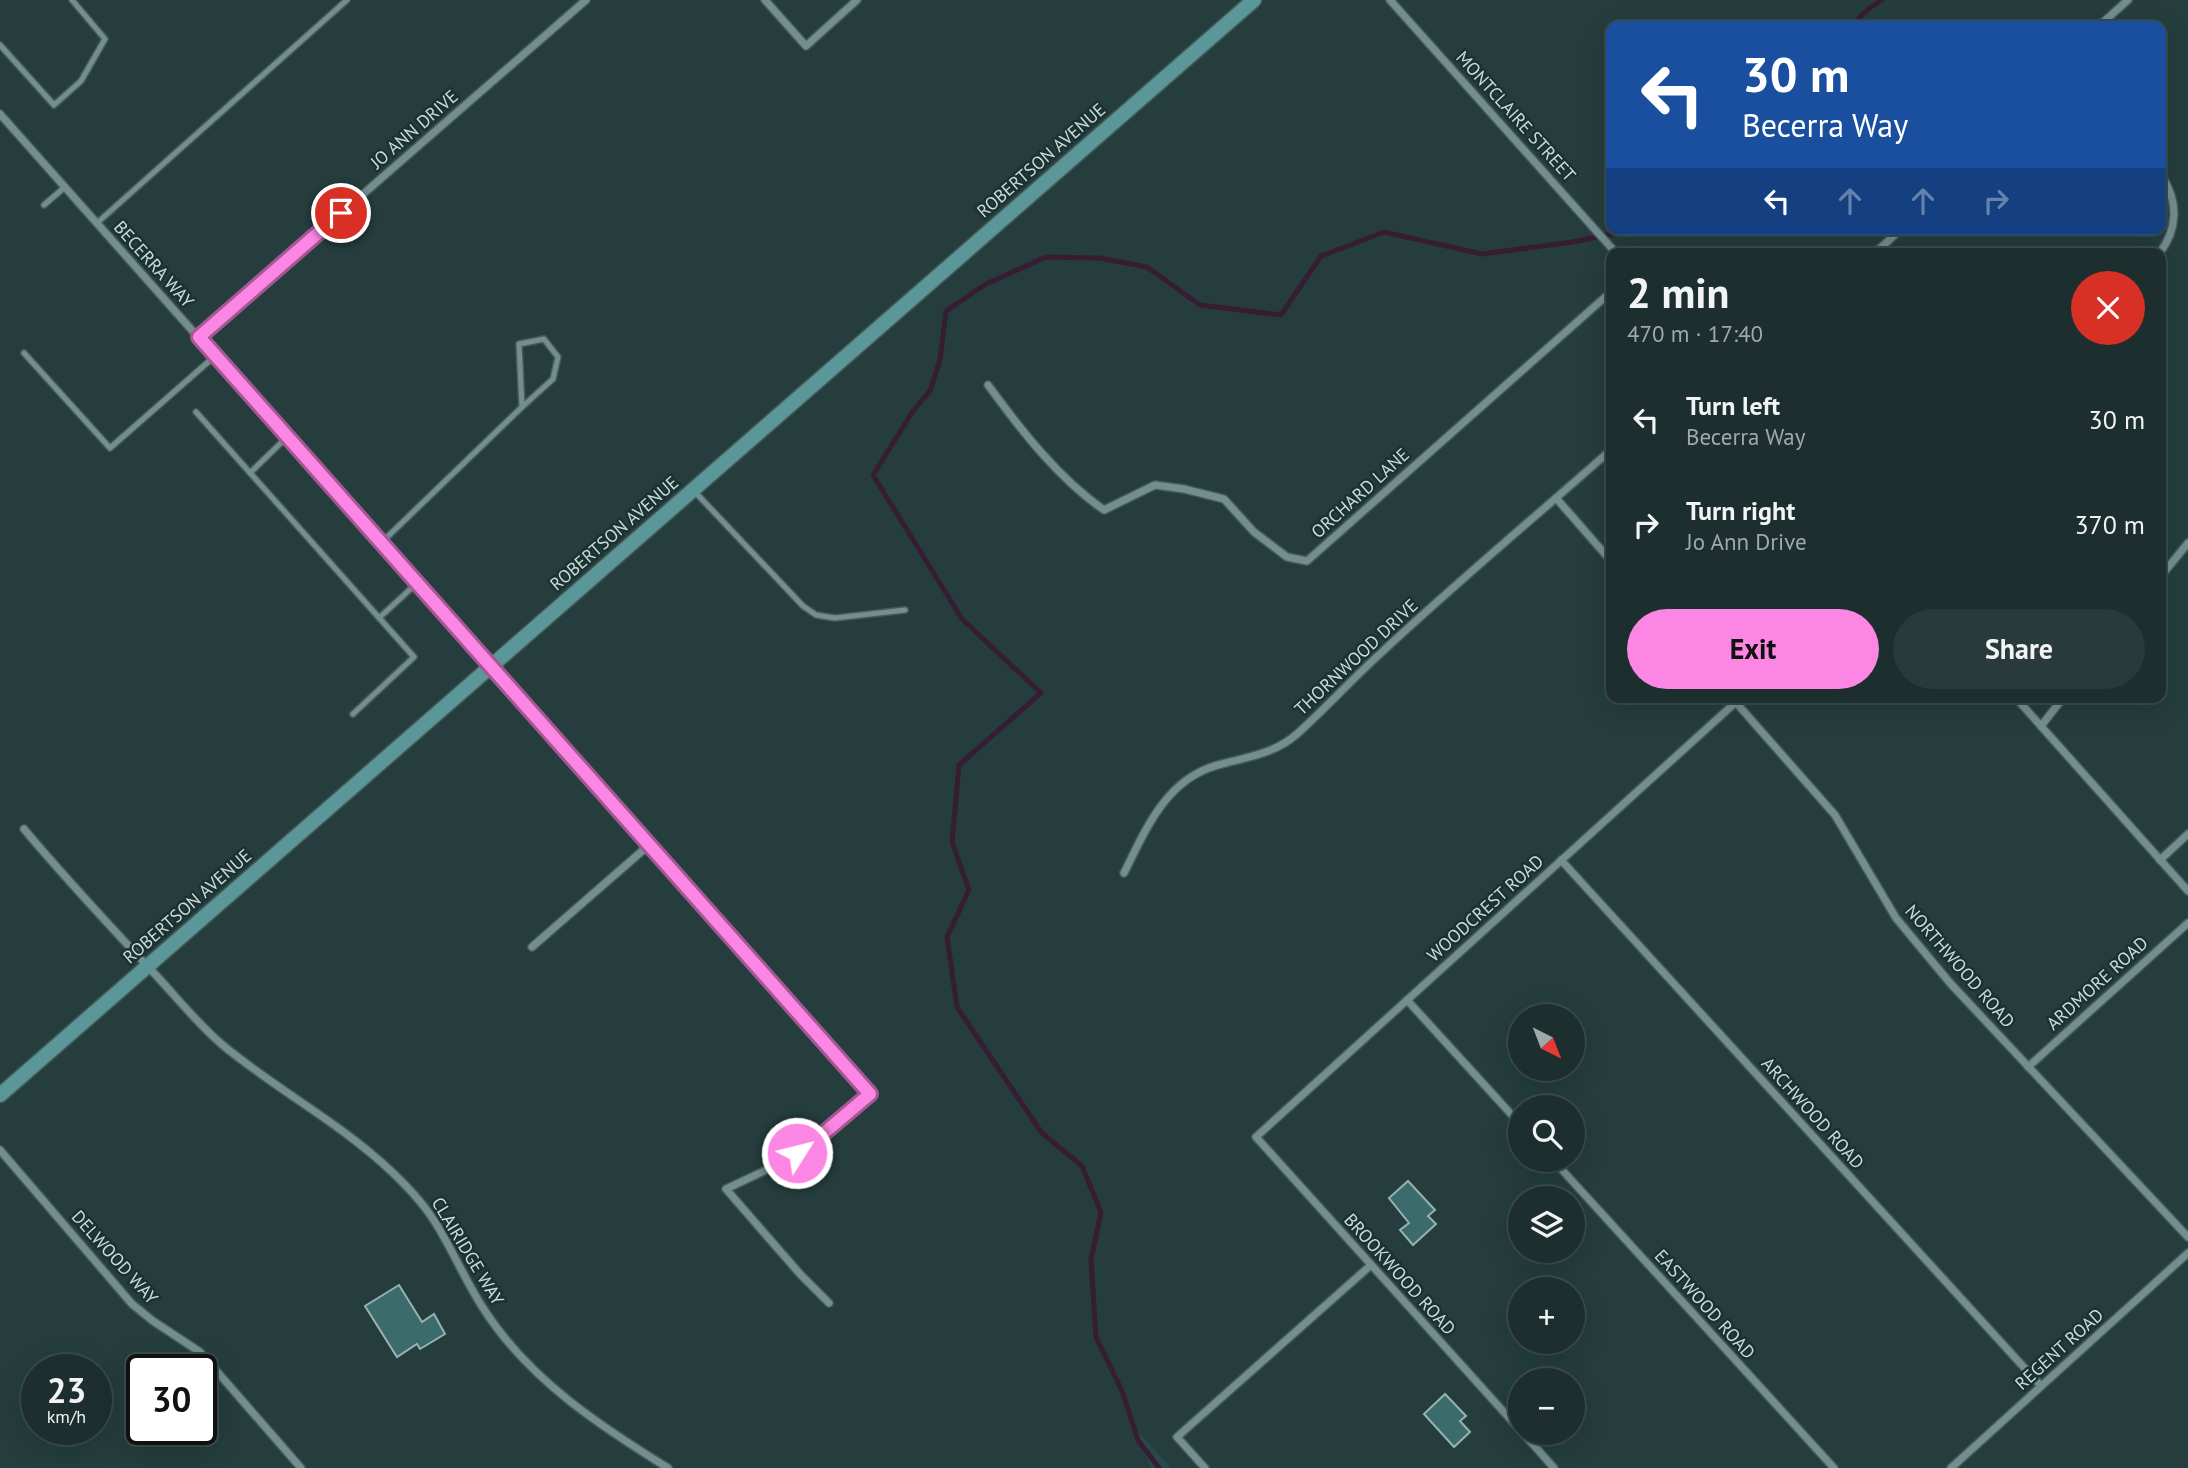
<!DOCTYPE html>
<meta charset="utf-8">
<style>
body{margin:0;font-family:"PT Sans",sans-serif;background:#293a3a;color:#f1f3f6;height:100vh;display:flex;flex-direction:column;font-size:26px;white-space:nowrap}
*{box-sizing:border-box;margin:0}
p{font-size:23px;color:#a0a8aa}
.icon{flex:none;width:38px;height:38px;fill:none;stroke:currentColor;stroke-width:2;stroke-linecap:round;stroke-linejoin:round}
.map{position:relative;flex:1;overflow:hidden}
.drawer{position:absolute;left:1606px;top:248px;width:560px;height:455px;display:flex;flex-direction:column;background:#1c2e2e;border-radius:14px;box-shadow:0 7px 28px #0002,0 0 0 2px #3a4a4a}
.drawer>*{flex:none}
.hud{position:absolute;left:1606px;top:21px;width:560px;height:214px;border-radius:14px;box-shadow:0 7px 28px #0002,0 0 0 2px #3a4a4a;background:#1a4fa0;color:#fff;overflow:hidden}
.needle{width:46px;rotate:138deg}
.tools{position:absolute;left:1508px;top:1004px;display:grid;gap:14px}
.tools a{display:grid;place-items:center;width:77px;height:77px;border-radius:50%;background:#1c2e2e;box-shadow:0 7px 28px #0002,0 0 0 2px #3a4a4a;font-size:35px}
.speed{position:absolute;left:21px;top:1354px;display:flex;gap:14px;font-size:35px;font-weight:700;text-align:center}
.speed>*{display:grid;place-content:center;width:91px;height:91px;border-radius:50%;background:#1c2e2e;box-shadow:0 7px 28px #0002,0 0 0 2px #3a4a4a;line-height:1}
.speed small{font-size:18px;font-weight:400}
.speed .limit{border:4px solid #111;border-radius:10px;background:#fff;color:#111}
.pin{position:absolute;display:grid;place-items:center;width:60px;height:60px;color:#fff;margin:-30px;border:4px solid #fff;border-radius:50%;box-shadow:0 2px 7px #0007}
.me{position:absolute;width:77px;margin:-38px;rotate:54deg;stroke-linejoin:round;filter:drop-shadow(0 0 5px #0008)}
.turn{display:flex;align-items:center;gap:24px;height:147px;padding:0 21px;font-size:32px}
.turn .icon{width:91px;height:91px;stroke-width:2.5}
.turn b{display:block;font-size:49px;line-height:60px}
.lanes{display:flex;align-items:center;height:66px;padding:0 21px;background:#0003;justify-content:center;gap:35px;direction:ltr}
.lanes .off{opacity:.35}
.round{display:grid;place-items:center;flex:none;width:74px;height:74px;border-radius:37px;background:#293a3a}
.overview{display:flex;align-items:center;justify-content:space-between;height:119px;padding:0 21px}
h1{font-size:42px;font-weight:700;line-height:52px}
.cta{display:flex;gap:14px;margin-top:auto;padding:14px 21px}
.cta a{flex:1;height:80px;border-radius:42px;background:#fc86e3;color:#111;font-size:28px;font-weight:700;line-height:80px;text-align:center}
.cta a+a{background:#293a3a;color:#f1f3f6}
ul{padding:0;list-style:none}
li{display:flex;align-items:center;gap:21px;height:105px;padding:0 21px}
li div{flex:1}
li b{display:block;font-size:26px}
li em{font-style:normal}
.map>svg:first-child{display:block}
</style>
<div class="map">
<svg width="2188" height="1468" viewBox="0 0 2188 1468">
<rect width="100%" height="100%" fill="#253d3d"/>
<path fill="#264949" d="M1135,1428L1171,1468H1151Z"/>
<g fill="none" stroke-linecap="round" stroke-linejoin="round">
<g stroke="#371d31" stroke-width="5">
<path d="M1850,26L1871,7L1882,0"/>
<path d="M1159,1468L1138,1440L1122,1391L1096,1337L1091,1260L1101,1212L1082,1166L1041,1132L957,1007L947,937L969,890L952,842L959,765L1041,693L962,619L873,475L913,411L930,391L940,360L946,311L986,284L1046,257L1099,258L1147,267L1200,305L1281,315L1321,256L1384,232L1482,254L1572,242L1639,229"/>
</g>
</g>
<g fill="#3c6b6c" stroke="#96b2b2" stroke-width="2">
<path d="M1408,1181L1435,1210L1428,1216L1436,1224L1413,1245L1400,1230L1409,1223L1389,1198Z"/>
<path d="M399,1285L422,1322L434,1314L445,1334L420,1349L417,1344L397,1357L365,1306Z"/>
<path d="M1445,1394L1466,1416L1460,1421L1470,1432L1454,1447L1424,1414Z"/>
</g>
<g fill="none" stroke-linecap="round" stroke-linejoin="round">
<defs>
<g id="lane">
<path d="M0,45L54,105L81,81L105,39L72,0"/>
<path d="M44,205L65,187"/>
<path d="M97,223L347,0"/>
<path d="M24,353L110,448L215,356"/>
<path d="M196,412L414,657L353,714"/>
<path d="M250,473L287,437"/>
<path d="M695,492L803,606L816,615L835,618L905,610"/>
<path d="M381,543L522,407L519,344L544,339L558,357L553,379L522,407"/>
<path d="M379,618L417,583"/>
</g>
<g id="street">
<path d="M765,0L806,46L857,0"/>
<path d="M1390,0L1617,254"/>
<path d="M2099,26L2128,0"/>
<path d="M0,114L870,1094L811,1144L783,1162L726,1189L800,1274L829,1303"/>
<path d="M1874,254L1901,229"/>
<path d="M2159,254C2178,229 2179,201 2161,175"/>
<path d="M199,337L586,0"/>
<path d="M988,385C1021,430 1058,478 1104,510L1155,485L1184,489L1224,499L1254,532L1287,557L1307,561L1612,291"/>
<path d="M1556,498L1612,562"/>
<path d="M2161,576L2188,543"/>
<path d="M1732,698L1835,815L1896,918L1950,983L2188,1237"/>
<path d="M2016,698L2188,891"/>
<path d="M2041,726L2063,698"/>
<path d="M24,829C65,878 108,924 152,971C176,996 198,1025 225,1047C279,1091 340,1123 391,1171C409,1188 426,1206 438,1227C455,1255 467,1284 485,1311C530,1380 600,1426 668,1468"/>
<path d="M1561,860L2041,1386"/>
<path d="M2160,860L2188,834"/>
<path d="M1124,873C1146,829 1166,779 1218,765C1247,757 1274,754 1297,734C1326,708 1352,679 1381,653C1456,583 1535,517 1612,449"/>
<path d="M532,947L649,845"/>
<path d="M1407,1000L1521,1125"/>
<path d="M2028,1067L2188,923"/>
<path d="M0,1150L132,1304L153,1321L200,1352L301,1468"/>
<path d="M1553,1160L1834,1468"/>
<path d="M1521,1431L1256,1137L1736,702"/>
<path d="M1523,1433L1554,1468"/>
<path d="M1205,1468L1177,1437L1371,1265"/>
<path d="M1951,1468L2188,1253"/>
</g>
<path id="secondary" d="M0,1095L1254,0"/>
</defs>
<use href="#lane" stroke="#455a5b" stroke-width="8"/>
<use href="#street" stroke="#455a5b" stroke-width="10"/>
<use href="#secondary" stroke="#455a5b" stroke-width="17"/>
<use href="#lane" stroke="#748e8f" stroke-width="5"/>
<use href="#street" stroke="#748e8f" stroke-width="7"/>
<use href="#secondary" stroke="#5b9698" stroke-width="14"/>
</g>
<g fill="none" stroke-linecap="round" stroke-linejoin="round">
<defs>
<path id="route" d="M341,213L199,337L870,1094L811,1144L797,1153"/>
</defs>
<use href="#route" stroke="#a45794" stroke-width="18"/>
<use href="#route" stroke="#fc86e3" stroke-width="12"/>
</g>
<g text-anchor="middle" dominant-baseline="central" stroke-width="5" stroke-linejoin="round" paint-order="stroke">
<g font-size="18" fill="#cddbdb" stroke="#1b3233">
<text transform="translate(1516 116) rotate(48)">MONTCLAIRE STREET</text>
<text transform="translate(414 129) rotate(-41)">JO ANN DRIVE</text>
<text transform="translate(1041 160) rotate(-41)">ROBERTSON AVENUE</text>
<text transform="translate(154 264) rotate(48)">BECERRA WAY</text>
<text transform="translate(1360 493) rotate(-42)">ORCHARD LANE</text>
<text transform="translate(614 533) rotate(-41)">ROBERTSON AVENUE</text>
<text transform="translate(1356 657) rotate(-43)">THORNWOOD DRIVE</text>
<text transform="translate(187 906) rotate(-41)">ROBERTSON AVENUE</text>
<text transform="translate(1485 908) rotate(-42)">WOODCREST ROAD</text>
<text transform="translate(1960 966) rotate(49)">NORTHWOOD ROAD</text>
<text transform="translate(2097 983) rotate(-42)">ARDMORE ROAD</text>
<text transform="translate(1813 1113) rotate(48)">ARCHWOOD ROAD</text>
<text transform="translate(468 1251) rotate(59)">CLAIRIDGE WAY</text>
<text transform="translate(115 1257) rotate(48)">DELWOOD WAY</text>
<text transform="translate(1400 1274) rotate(48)">BROOKWOOD ROAD</text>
<text transform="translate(1705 1304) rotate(48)">EASTWOOD ROAD</text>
<text transform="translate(2059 1349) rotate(-42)">REGENT ROAD</text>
</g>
</g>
</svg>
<div class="tools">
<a><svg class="needle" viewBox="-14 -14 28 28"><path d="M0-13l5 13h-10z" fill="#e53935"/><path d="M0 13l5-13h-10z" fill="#a0a8aa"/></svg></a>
<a><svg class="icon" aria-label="search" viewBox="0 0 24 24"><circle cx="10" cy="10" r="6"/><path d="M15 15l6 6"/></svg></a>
<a><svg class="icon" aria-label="layers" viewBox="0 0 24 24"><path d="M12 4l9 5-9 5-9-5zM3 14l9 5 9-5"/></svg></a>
<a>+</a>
<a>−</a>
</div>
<div class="speed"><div>23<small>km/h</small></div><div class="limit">30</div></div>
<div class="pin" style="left:341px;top:213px;background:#d93025"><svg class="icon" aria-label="arrive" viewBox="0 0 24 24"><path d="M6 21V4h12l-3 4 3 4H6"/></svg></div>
<svg class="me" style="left:797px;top:1153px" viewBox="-20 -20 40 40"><circle r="17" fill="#fc86e3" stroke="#fff" stroke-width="3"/><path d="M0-11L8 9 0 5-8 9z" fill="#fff"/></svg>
<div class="hud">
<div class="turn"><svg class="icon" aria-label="left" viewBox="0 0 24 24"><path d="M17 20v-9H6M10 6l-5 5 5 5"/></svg><div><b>30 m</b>Becerra Way</div></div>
<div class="lanes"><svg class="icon" aria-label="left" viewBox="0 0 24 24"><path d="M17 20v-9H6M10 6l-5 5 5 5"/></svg><svg class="icon off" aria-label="ahead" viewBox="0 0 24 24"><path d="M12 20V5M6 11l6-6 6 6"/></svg><svg class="icon off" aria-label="ahead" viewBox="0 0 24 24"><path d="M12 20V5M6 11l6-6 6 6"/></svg><svg class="icon off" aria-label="right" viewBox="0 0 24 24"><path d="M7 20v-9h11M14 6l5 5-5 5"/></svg></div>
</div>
<section class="drawer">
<div class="overview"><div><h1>2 min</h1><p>470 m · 17:40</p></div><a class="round" style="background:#d93025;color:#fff"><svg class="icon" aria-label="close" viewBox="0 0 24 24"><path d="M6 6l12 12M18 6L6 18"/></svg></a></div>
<ul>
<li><svg class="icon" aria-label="left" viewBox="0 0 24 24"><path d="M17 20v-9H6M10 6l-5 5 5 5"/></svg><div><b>Turn left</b><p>Becerra Way</p></div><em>30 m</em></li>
<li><svg class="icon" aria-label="right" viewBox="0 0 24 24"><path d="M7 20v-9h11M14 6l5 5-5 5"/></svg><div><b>Turn right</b><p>Jo Ann Drive</p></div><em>370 m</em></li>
</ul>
<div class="cta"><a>Exit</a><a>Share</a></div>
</section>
</div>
